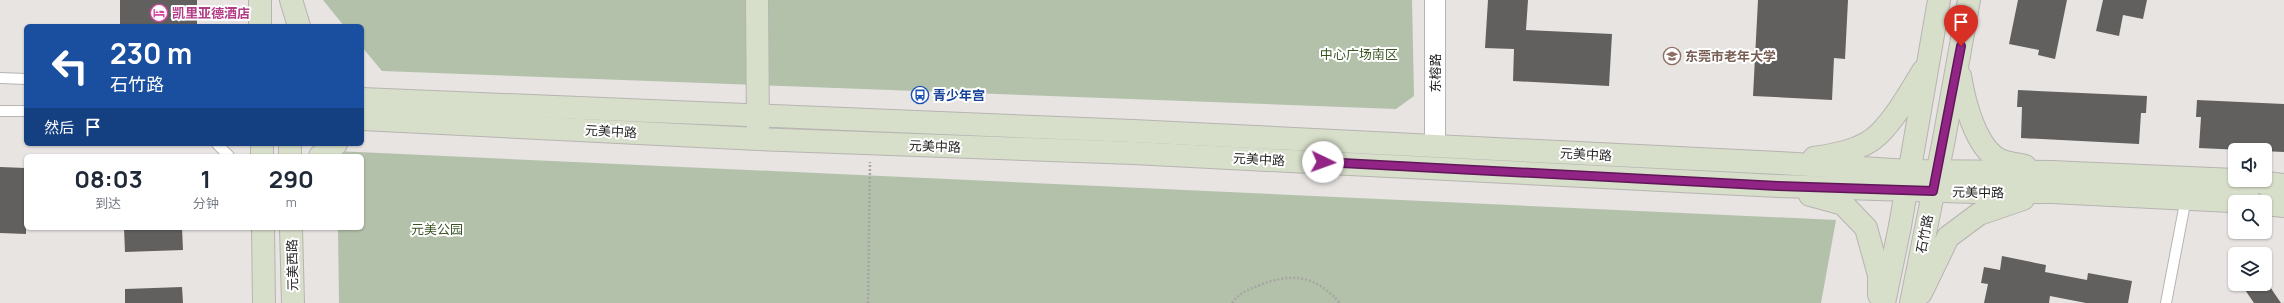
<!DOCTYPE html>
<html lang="zh">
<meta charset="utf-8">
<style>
body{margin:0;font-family:Manrope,"Noto Sans SC",sans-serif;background:#f2f2f3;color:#1f2937;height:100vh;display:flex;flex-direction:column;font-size:15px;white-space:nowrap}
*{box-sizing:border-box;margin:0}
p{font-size:13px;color:#747a83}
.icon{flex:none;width:22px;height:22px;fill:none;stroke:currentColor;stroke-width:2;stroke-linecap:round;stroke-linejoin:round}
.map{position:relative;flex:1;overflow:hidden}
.details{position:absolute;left:24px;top:154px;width:340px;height:76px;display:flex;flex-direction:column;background:#fff;border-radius:6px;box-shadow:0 1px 3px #0004}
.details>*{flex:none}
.hud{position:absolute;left:24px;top:24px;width:340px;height:122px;border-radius:6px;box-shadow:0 1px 3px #0004;background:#1a4fa0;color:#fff;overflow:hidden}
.buttons{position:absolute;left:2228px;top:143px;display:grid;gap:8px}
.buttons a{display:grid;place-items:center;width:44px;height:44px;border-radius:6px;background:#fff;box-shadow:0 1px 3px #0004;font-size:20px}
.pin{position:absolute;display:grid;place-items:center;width:34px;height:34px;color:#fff;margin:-41px -17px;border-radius:50% 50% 50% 0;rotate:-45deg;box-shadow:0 0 4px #0007}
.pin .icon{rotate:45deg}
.me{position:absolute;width:44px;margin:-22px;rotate:93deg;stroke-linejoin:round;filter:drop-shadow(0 0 3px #0008)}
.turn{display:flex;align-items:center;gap:14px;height:84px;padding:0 20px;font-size:18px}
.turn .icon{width:52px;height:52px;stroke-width:2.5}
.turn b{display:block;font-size:28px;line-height:34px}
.then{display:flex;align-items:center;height:38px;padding:0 20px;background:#0003;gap:8px;font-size:15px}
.eta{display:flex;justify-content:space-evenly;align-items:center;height:68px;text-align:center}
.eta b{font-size:24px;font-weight:700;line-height:28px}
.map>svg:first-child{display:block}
</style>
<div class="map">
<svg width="2284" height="303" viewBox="0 0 2284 303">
<rect width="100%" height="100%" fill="#e7e4e2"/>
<g fill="#b3c1aa">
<path d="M323,0H1412L1414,96L1396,109L382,71L362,47V26H344Z"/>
<path d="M336,151L1836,220L1821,303H339L338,228H362V156H336Z"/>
</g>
<g fill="#62605e">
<rect x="120" y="0" width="77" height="26"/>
<path d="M1488,0H1528L1526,30L1612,34L1609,86L1513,81L1514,49L1485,48Z"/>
<path d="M1758,0H1848L1845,59L1834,58L1832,100L1753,96Z"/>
<path d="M2018,0H2067L2055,59L2038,55L2039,50L2009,44Z"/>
<path d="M2103,0H2147L2143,19L2123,15L2119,36L2096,31Z"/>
<path d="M2018,90L2147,96L2146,113H2141L2139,144L2021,138L2022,107H2017Z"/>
<path d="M2197,100L2284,104V152L2199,148L2201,117H2196Z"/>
<path d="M0,167L26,168V234L0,233Z"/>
<path d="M124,228H182L183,250L125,252Z"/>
<path d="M2002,256L2046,265L2045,272L2087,280L2088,273L2132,281L2128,303H2086L2050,296L2049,303H1984L1988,284L1981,283L1984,267L2000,270Z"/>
<path d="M2241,284H2268L2281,303H2254Z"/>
<path d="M182,287L183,303H125V289Z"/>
</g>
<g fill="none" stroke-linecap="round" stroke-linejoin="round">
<defs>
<g id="lane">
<path d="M0,78L26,79"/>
<path d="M0,111H26"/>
<path d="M217,144L229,156"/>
<path d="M2166,303L2186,198"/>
</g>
<path id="street" d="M1435,145V0"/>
<g id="secondary">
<path d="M260,0V26"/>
<path d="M291,0L299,26"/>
<path d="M757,0L758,131"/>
<path d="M1960,76C1964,100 1975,146 1998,159C2005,163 2017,164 2025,166"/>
<path d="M362,99L1133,131L1779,163L1910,171L2051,172L2235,180"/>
<path d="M362,119L758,139L1133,153L1778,186L1975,192H2052L2251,202"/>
<path d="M262,144V156"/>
<path d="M290,144V156"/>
<path d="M320,156L336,144"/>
<path d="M1814,158C1835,155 1863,150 1879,134C1897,116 1910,92 1923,71"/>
<path d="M2243,180L2284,185"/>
<path d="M1810,195L1843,204L1866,228L1879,275V295"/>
<path d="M2265,204L2284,206"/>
<path d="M263,228L264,303"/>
<path d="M291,228L293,303"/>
<path d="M1921,293L1948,237L1979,214L2023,199"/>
<path d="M1884,303L1900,226L1939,0"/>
<path d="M1911,303L1944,139L1969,0"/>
</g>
</defs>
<use href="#lane" stroke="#b7b4b2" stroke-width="12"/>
<use href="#street" stroke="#b7b4b2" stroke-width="22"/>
<use href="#secondary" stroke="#b7b4b2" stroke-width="24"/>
<g stroke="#a8a6a4" stroke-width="2.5" stroke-dasharray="2 2" stroke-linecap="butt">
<path d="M868,303L870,162"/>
<path d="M1232,303C1240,292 1248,290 1260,285C1293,272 1316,276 1340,303"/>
</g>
<use href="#lane" stroke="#fff" stroke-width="10"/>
<use href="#street" stroke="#fff" stroke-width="20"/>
<use href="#secondary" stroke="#d7dec9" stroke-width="22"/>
</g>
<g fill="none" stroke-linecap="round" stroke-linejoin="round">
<defs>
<path id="route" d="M1323,162L1778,186L1933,191L1961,46"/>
</defs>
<use href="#route" stroke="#5f1757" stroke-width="10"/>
<use href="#route" stroke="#922486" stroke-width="7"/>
</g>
<defs>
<symbol id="hotel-ring" viewBox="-11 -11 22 22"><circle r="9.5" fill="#fff" stroke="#d1479c" stroke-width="1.5"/><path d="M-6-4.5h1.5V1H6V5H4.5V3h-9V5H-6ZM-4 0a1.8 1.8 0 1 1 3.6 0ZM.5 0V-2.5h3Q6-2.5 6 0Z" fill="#d1479c"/></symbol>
<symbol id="school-ring" viewBox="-11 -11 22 22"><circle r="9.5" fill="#fff" stroke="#8d6e63" stroke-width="1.5"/><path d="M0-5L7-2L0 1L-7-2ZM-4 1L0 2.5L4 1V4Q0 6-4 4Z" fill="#8d6e63"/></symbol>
<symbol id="bus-ring" viewBox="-11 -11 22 22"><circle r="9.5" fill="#fff" stroke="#1a4fb4" stroke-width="1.5"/><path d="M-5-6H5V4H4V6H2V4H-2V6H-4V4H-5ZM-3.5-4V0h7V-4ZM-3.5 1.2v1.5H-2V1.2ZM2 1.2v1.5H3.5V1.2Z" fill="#1a4fb4"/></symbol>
</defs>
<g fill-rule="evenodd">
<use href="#hotel-ring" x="149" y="3" width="20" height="20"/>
<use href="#school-ring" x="1662" y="46" width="20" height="20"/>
<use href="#bus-ring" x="910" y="85" width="20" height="20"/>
</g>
<g text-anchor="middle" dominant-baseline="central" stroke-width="4" stroke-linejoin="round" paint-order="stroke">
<g font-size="13" font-weight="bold" fill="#b23c85" stroke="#fff" text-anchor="start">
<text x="172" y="13">凯里亚德酒店</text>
</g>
<g font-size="13" fill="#3a5524" stroke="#fff">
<text x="1359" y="54">中心广场南区</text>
<text x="437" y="229">元美公园</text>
</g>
<g font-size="13" font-weight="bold" fill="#785e54" stroke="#fff" text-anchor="start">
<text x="1685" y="56">东莞市老年大学</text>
</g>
<g font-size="13" fill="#201f1e" stroke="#fff">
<text transform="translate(1435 73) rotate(-90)">东榕路</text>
<text transform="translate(611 131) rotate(3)">元美中路</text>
<text transform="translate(935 146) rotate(2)">元美中路</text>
<text transform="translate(1586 154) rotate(3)">元美中路</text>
<text transform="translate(1259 159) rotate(3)">元美中路</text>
<text transform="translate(1978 192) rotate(1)">元美中路</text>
<text transform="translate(1924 234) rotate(-79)">石竹路</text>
<text transform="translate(292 265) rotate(-91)">元美西路</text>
</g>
<g font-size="13" font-weight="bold" fill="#164399" stroke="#fff" text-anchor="start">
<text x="933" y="95">青少年宫</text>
</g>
</g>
</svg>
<div class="buttons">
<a><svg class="icon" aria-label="sound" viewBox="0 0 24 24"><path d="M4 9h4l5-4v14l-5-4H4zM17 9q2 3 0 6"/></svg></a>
<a><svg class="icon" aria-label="search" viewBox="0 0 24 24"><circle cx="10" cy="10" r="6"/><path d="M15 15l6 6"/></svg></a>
<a><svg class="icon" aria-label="layers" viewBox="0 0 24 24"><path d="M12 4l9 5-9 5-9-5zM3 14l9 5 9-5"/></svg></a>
</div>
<div class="pin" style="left:1961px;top:46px;background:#d93025"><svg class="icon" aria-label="arrive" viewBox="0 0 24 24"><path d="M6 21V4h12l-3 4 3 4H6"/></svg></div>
<svg class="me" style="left:1323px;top:162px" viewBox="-20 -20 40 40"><circle r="19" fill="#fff"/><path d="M0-13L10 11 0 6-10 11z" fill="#922486"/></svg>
<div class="hud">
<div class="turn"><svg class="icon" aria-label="left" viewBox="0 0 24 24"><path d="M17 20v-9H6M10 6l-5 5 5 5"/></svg><div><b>230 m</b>石竹路</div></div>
<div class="then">然后<svg class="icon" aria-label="arrive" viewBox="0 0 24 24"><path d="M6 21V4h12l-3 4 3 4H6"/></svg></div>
</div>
<section class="details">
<div class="eta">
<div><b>08:03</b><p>到达</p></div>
<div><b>1</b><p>分钟</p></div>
<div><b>290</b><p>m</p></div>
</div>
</section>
</div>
